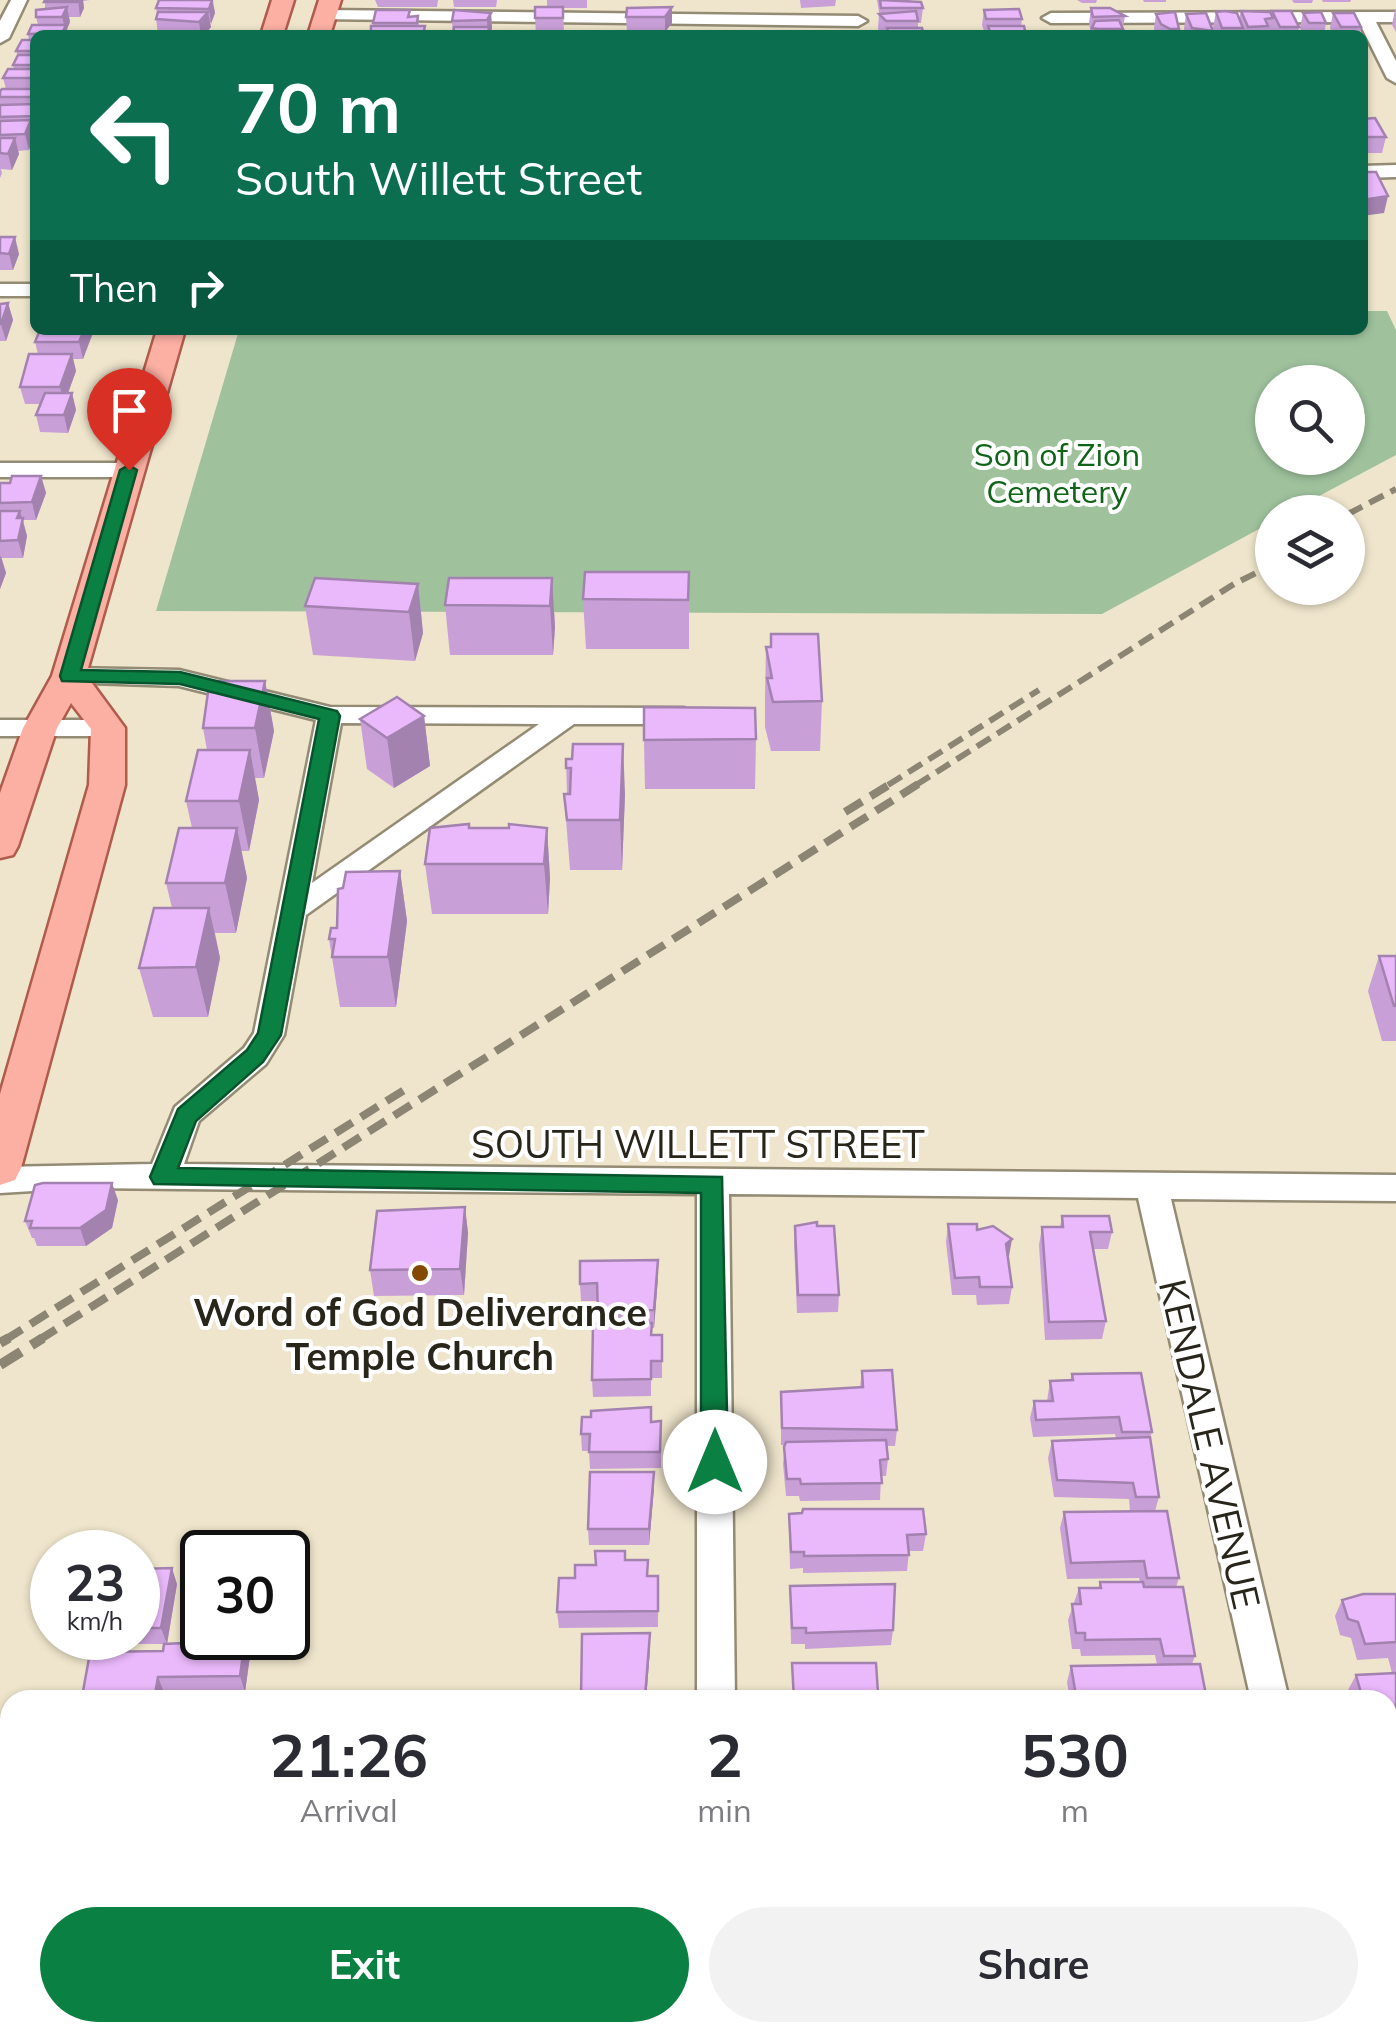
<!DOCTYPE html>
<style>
body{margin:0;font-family:Mulish,sans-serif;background:#f2f2f3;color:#2b2b33;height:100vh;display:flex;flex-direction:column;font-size:38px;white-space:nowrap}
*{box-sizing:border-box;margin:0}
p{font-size:32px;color:#7c7c81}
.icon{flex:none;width:55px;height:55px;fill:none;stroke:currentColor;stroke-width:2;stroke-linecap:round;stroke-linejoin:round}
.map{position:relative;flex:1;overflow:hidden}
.details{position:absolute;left:0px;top:1690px;width:1398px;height:352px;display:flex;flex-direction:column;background:#fff;border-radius:30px 30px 0 0;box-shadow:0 2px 8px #0004}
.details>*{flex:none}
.top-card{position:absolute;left:30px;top:30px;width:1338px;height:305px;border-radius:15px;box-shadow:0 2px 8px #0004;background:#0b6e4f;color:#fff;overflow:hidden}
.fabs{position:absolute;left:1255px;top:365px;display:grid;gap:20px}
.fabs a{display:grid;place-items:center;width:110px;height:110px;border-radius:50%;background:#fff;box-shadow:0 2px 8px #0004;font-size:50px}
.speed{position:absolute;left:30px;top:1530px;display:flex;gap:20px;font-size:50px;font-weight:700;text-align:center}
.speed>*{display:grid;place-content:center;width:130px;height:130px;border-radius:50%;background:#fff;box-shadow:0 2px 8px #0004;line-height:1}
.speed small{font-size:25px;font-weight:400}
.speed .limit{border:5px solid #111;border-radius:15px;background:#fff;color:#111}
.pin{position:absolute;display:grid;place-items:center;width:85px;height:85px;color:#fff;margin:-102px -42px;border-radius:50% 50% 50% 0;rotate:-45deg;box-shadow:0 0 10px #0007}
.pin .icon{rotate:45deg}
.me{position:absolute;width:110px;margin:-55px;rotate:0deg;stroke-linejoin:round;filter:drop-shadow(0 0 8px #0008)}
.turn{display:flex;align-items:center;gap:35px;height:210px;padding:0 40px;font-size:45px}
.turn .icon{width:130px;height:130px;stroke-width:2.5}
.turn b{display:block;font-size:70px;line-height:85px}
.then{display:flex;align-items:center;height:95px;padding:0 40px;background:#0003;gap:20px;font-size:38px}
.eta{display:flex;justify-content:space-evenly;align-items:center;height:170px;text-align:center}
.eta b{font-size:60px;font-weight:700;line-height:70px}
.primary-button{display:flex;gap:20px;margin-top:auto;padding:20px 40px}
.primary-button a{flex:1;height:115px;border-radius:60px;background:#0b8043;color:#fff;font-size:40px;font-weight:700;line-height:115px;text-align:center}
.primary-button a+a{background:#f2f2f3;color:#2b2b33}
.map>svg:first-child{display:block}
</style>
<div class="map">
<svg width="1396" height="2042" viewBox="0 0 1396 2042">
<rect width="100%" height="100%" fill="#efe5cc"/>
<path fill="#9fc29d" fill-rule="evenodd" d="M1363,311H1387L1396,330V455L1289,512H1272V522L1102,614L156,611L239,330H1362ZM1272,382H1348V458H1272Z"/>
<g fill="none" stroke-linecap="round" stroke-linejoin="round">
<defs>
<g id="minor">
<path d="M11,0H27L9,38L0,43V21Z"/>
<path d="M325,10L858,16L867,21L858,26L319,19V11Z"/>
<path d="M1396,12V22H1376L1396,61V83L1387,78L1359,22L1051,23L1042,18L1051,13Z"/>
<path d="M1396,165V177L1362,178V166Z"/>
<rect x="0" y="284" width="35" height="12"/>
<path d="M0,463H129L140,470L129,477H0Z"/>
<path d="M69,668L179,670L330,707L684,708L697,716L684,724H574L306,915L284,1035L266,1064L199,1121L184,1164L1396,1175V1201L1171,1199L1289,1700H1251L1138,1198L729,1194L735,1700H697V1194L83,1188L0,1193V1167L152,1164L175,1107L244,1048L254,1033L316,720L179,686L60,682L56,676L60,670ZM341,723L539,724L312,883Z"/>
<path d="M0,720H108L121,728L108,736H0Z"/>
<rect x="695" y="2032" width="44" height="10"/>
<path d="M1328,2032H1371L1373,2042H1329Z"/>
</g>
<g id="major">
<path d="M272,0H294L283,35H261Z"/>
<path d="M319,0H341L330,35H308Z"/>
<path d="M157,330H185L86,675L125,728V785L21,1168L15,1180L0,1185V1094L89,785L91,729L71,703L57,728L18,846L13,855L0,858V793L23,728L52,676Z"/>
</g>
</defs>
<use href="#minor" stroke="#948b74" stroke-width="5"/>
<use href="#major" stroke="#b05c4c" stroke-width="5"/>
<use href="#minor" fill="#fff" fill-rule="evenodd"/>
<use href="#major" fill="#fcafa3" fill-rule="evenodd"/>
<g stroke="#8c8574" stroke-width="6" stroke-dasharray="16 8" stroke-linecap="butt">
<path d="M1348,514L1396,489"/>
<path d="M888,785L1039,690"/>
<path d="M916,785L1234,584L1272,565"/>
</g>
<g stroke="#8c8574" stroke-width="8" stroke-dasharray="20 10" stroke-linecap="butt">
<path d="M845,812L892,783"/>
<path d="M5,1340L409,1087"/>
<path d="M39,1340L920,783"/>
</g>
<g stroke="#8c8574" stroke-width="10" stroke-dasharray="25 12" stroke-linecap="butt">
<path d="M0,1343L9,1338"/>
<path d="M0,1365L43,1338"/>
</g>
</g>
<g fill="#c99fd8">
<path d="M45,0H90L83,1L84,8L80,17H69L70,22L67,29L68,35H63L62,33L63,35H35L34,136L29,150L18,151L19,154L12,170L1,169L2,173L0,178V91L6,89L3,78L14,69L13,65L18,56L16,51L29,40L28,34L38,25L36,17L45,9Z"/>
<path d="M213,0L215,13L210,24L211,27L204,35L158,34L156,19L157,14L156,8Z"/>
<path d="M375,0H438L437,7H378Z"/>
<path d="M453,0H497L496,7H454Z"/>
<path d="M547,0H587V8H563L564,33L536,34L535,18L547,7Z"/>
<path d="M800,0H836L835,6L801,8Z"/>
<path d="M877,0H910L923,8L921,23H918V28L924,35H883L878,29L879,12Z"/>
<path d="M1077,0H1097L1096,3H1082Z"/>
<path d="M1143,0H1166V2H1144Z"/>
<path d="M1292,0H1313L1312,3H1294Z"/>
<path d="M1322,0H1351L1350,2H1323Z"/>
<path d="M672,7V23L665,32H627L626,17Z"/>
<path d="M1091,8L1125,16L1122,33L1124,35H1091L1089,23Z"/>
<path d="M1395,9H1396V32L1392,25Z"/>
<path d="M984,10L1022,19L1021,26L1026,35L985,34L982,25Z"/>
<path d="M1241,11L1271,15L1272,11L1299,27L1298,35H1273L1271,30L1270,34L1267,35H1216L1213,27L1216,12L1239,19Z"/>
<path d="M491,13L492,28L490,35H453L452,21Z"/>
<path d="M1303,13L1326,23L1324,35H1304L1300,28Z"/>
<path d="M1333,13L1361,27L1360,35H1333L1330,28Z"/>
<path d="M1156,14L1179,29L1178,35H1156L1154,29Z"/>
<path d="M1186,14L1213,31L1212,35H1186L1184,29Z"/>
<path d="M418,16L419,26H425V35H371L373,23Z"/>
<path d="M1362,41L1367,49L1364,65H1362Z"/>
<path d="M1362,119L1386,137L1382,153H1362Z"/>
<path d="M0,237L19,254L13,270H0Z"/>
<path d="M8,303L13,320L6,341H0V304Z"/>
<path d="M40,330H94L83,359H73L76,371L68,393H72L76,410L68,433L40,432L36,415L41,404H25L20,387L38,354L35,342Z"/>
<path d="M41,476L46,493L36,520H23L27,536L23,558H1L6,573L0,589V483H10Z"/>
<path d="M689,572V649H586L583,599Z"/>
<path d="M552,578L555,627L553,655H450L445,605Z"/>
<path d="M418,584L423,633L415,661L313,655L305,606Z"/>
<path d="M771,634L822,701L820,751H771L765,727V696L766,647H770Z"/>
<path d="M265,681L274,731L264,778H255L259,800L249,851H241L247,878L236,933H215L220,958L208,1017H153L139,968L172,908L166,883L192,828L186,801L207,750L203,728Z"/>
<path d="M424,716L430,766L394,788L367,769L360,719Z"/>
<path d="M756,739L755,789H645L644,740Z"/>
<path d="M566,759L625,794L622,870H570L564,794H567Z"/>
<path d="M469,828H547L550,878L548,914H432L425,864Z"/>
<path d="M400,871L407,921L396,1007H340L329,939L337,928L343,888Z"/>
<path d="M1379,956H1396V1041H1382L1368,991Z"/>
<path d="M118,1200L112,1228L86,1246H37L34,1238H32L25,1221Z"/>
<path d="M465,1207L468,1233L464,1295L374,1296L370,1270Z"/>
<path d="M1062,1216L1112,1232L1108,1249H1094L1106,1321L1102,1339L1045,1340L1039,1245L1042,1227H1060Z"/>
<path d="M948,1224L1012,1239L1008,1257L1012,1287L1009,1304L977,1305L976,1295H952L946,1242Z"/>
<path d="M795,1226H817L839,1295L838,1312L797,1313L794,1244Z"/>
<path d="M658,1277L654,1328H652V1335H662V1378H651V1396L593,1397L592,1380L598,1324V1301H581L580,1284Z"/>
<path d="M862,1371L897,1430L895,1446H887L888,1459L886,1476H881L880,1500L800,1501L799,1496H786L783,1464L785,1445H781V1392L860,1387Z"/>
<path d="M1072,1374L1152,1432L1150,1437L1159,1497L1155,1511L1179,1578L1176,1587L1195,1656L1192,1664L1206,1695L1204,1700H1070L1067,1682L1071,1666L1157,1665L1155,1655L1081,1656L1080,1649H1072L1068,1620L1079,1588H1098L1100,1582H1140L1139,1578L1067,1579L1060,1528L1064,1512L1130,1511L1129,1499L1054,1497L1048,1458L1052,1441L1116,1438L1115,1434L1033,1437L1030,1418L1034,1401H1047L1050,1381L1070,1380Z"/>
<path d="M652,1421H661V1468L590,1469L589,1451H582L581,1434Z"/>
<path d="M654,1488L649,1545H589L588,1529Z"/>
<path d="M789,1514L926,1534L923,1551H909L907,1571L803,1573V1568L790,1569Z"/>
<path d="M625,1560L648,1576H658V1627L559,1628L557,1612L575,1578L596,1565Z"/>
<path d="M138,1569L177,1584L167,1644L250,1656L245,1692H164L163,1700H83L82,1697L163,1651L166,1644H99L96,1638H138Z"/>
<path d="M790,1586L893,1630L891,1645L805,1649V1644H791Z"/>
<path d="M1396,1594V1743L1388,1744V1700H1351L1348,1690L1356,1675L1392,1673L1388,1658L1357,1660L1351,1638L1340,1635L1335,1616L1342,1600Z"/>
<path d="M582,1634L650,1649L646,1700H581Z"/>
<rect x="1388" y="1758" width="8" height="75"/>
<path d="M10,2032H127L125,2042H0Z"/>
<path d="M1096,2032H1292L1294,2042H1094Z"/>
</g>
<g fill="#a482b0">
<path d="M78,0H83L84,8L80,17Z"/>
<path d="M212,0L215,13L211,24L209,9Z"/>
<path d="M67,7L70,22L67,29L68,35H63L65,28L62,17Z"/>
<path d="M672,7V23L665,32V17Z"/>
<path d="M208,12L211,27L204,35H201L199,22Z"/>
<path d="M491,13L492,28L490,35H488L487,20Z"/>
<path d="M31,120L34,136L29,150L25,134Z"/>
<path d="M15,138L19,154L12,170L8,154Z"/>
<path d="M1388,196L1384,213L1362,216V200Z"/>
<path d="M15,237L19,254L13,270L9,254Z"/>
<path d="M8,303L13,320L6,341L1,324Z"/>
<path d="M84,330H94L83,359L79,342Z"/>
<path d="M72,354L76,371L64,404L60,387Z"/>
<path d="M72,393L76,410L68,433L64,415Z"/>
<path d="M41,476L46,493L36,520L32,502Z"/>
<path d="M20,511L27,536L23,558L18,540L17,518Z"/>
<path d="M1,556L6,573L0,589V557Z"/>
<path d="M552,578L555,627L553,655L550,606Z"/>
<path d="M418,584L423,633L415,661L409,612Z"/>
<path d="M265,681L274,731L264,778L255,728Z"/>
<path d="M424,716L430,766L394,788L387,738Z"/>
<path d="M623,744L625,794L622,870L620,820Z"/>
<path d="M250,750L259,800L249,851L239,801Z"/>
<path d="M237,828L247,878L236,933L225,883Z"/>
<path d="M547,828L550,878L548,914L544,864Z"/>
<path d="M400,871L407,921L396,1007L388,957Z"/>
<path d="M209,908L220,958L208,1017L196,967Z"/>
<path d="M112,1183L118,1200L112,1228L86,1246L80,1228Z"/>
<path d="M465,1207L468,1233L464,1295L460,1269Z"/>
<path d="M1012,1239L1009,1256L1003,1261L1006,1244Z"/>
<path d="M658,1260V1277L654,1328V1310Z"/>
<path d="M654,1472V1488L649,1545V1529Z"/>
<path d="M172,1568L177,1584L167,1644L161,1628Z"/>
<path d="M650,1633V1649L646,1700H645Z"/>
<path d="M245,1640L250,1656L245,1692L240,1676Z"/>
<path d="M158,1677L164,1692L163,1700H154Z"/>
<path d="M117,2032H127L125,2042H117L116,2039Z"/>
</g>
<g fill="#eab9fb" stroke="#a482b0" stroke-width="2.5">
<path d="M45,0H78L77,2H44Z"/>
<path d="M159,0H212L209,9L156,8Z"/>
<path d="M880,0L921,2L923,8H881Z"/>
<path d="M67,7L62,17H36V10Z"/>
<rect x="535" y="7" width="28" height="11"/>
<path d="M672,7L665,17H626L627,8Z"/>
<path d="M1091,8H1110L1125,16L1093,17Z"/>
<path d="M1019,9L1022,19H986L984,10Z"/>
<path d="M376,10H410L408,17L418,16L417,23H373Z"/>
<path d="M454,10L491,13L487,20L452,21Z"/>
<path d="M916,11L918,21H886L879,14Z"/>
<path d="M1225,11L1237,13L1243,28H1222L1216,12Z"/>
<path d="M1241,11L1270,12L1273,18L1265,19L1268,26L1248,27Z"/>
<path d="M1272,11H1291L1299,27H1280Z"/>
<path d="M158,12H208L199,22L156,19Z"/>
<path d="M1175,12L1179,29H1170L1161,24L1156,14Z"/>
<path d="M1321,12L1326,23H1309L1303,13Z"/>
<path d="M1206,13L1213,31L1192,28L1186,14Z"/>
<path d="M1333,13H1354L1361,27H1341Z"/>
<path d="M1119,20L1123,29H1098L1092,28L1095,21Z"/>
<path d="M32,25H66L62,33L28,34Z"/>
<path d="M371,26H425L423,35H371Z"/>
<path d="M988,26H1024L1026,35H991Z"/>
<path d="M454,27H489L488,35H453Z"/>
<path d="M887,28H922L924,35H889Z"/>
<path d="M1124,33V35H1096L1098,34Z"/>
<path d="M22,40H35V51H16Z"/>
<path d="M18,55H35V65H13Z"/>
<path d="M8,69H35V78H3Z"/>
<path d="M35,85V97H0V91L2,89H33Z"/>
<path d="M35,104V116L0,117V105Z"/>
<path d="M1375,118L1386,137H1362V119Z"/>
<path d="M31,120L25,134L0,135V121Z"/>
<path d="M0,138H15L8,154L0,153Z"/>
<path d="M1362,172H1376L1388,196L1362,200Z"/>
<path d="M0,237H15L9,254L0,253Z"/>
<path d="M8,303L1,324H0V304Z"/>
<path d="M40,330H84L79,342H35Z"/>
<path d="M29,354H72L60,387H20Z"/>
<path d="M45,393H72L64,415H36Z"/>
<path d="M12,476H41L32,502L0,503V483H10Z"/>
<path d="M0,511H20L17,518H23L18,540L0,541Z"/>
<path d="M585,572H689L688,600L583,599Z"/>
<path d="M315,578L418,584L409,612L305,606Z"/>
<path d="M449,578H552L550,606L445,605Z"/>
<path d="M771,634H818L822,701L773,702L767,678H772L766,647H771Z"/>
<path d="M215,681H265L255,728H203L208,692H213Z"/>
<path d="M397,697L424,716L387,738L360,719Z"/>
<path d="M644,707L755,708L756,739L644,740Z"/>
<path d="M573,744H623L620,820H567L564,794H570L571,768H566V759H572Z"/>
<path d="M198,750H250L239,801H186Z"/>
<path d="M469,824V828H509V824L547,828L544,864H425L430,828Z"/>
<path d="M179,828H237L225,883H166Z"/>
<path d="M400,871L388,957H332L335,939H329L331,928H337L338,889L343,888L346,872Z"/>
<path d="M154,908H209L196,967L139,968Z"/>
<path d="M1379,956H1396V1006H1394Z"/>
<path d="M43,1183H112L106,1210L80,1228H30L32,1221H25L35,1185Z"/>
<path d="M465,1207L460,1269L370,1270L377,1211Z"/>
<path d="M1062,1216H1109L1112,1232H1090L1106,1321L1049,1322L1042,1227H1063Z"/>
<path d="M817,1222V1226H834L839,1295H798L795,1226Z"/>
<path d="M948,1224H977V1230L993,1226L1012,1239L1006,1244L1012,1287H980L979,1277L955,1278Z"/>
<path d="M658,1260L654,1310L598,1311L597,1283L580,1284V1261Z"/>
<path d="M652,1323L651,1335H662V1361H651V1379L592,1380L593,1324Z"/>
<path d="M892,1370L897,1430L782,1428L781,1392L863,1387L862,1371Z"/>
<path d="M1141,1373L1152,1432H1122L1119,1417L1036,1420L1034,1401H1053L1050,1381L1073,1380L1072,1374Z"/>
<path d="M651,1407V1422L661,1421L660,1452H589L590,1434H581L582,1417H591V1411Z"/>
<path d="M1150,1437L1159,1497H1136L1133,1483L1057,1480L1052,1441Z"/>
<path d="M886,1440L888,1459L880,1460L882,1483L801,1484L800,1479H787L784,1447L786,1442Z"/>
<path d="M590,1472H654L649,1529H588Z"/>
<path d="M803,1509H923L926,1534L907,1535L909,1555L804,1556V1552H791L789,1514L802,1513Z"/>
<path d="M1167,1511L1179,1578H1147L1144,1561L1071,1563L1064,1512Z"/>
<path d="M595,1551H625V1560H648L647,1576H658V1611L557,1612L559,1578H575V1565H596Z"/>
<path d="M172,1568L161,1628H138V1569Z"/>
<path d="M1100,1582H1143L1144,1587H1183L1195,1656H1164L1160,1639L1085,1640V1633H1076L1072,1604H1081L1079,1588H1101Z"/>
<path d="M895,1584L893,1630L806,1633V1628H792L790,1586Z"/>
<path d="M1363,1594H1396V1642L1365,1644L1358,1622L1348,1619L1342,1600Z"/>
<path d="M650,1633L645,1697L581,1698L582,1634Z"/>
<path d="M245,1640L240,1676L158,1677L154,1700H85L86,1697H82L89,1658L94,1659L96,1652L163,1651L164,1644Z"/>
<path d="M792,1663H876L878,1693H884V1700H794Z"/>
<path d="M1200,1664L1206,1695H1196L1197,1700H1103V1695L1076,1696L1071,1666Z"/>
<path d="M1396,1673V1728L1388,1729V1700H1363L1356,1675Z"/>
<path d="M1388,1758H1396V1819L1388,1788Z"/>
<path d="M7,1966H10V2032H117L116,2039L92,2040V2042H0V2002Z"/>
<path d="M595,2032H639V2042H564V2035Z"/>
<path d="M804,2032H840V2042L931,2041V2042H804Z"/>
<path d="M1099,2032H1292L1294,2042H1100Z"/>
</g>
<path fill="#0b8043" stroke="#07532c" stroke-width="2.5" d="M129,465L137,470L81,670L180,672L337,711L340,716L281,1035L263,1062L196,1121L178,1168L722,1177L728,1462L724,1470H705L701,1462V1193L154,1184L150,1177L178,1109L247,1050L258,1033L319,719L180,684L62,681L60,676L120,470Z"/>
<circle fill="#844900" stroke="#fff" stroke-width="4" cx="420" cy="1273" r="10"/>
<g text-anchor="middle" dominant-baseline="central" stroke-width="8" stroke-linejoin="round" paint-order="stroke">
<g font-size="32" fill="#0f6418" stroke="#fff">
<text x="1057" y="454">Son of Zion<tspan x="1057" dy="37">Cemetery</tspan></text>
</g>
<g font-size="38" fill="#28251b" stroke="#fff">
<text x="698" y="1144">SOUTH WILLETT STREET</text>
<text transform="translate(1210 1444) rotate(77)">KENDALE AVENUE</text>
</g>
<g font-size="38" font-weight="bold" fill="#28251b" stroke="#fff">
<text x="420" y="1312">Word of God Deliverance<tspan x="420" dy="44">Temple Church</tspan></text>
</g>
</g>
</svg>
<div class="fabs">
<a><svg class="icon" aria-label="search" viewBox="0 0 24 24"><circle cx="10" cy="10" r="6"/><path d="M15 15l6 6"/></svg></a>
<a><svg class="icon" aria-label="layers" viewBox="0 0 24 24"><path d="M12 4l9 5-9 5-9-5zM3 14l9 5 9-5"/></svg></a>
</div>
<div class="speed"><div>23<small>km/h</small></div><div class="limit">30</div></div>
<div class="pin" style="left:129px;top:470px;background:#d93025"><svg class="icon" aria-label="arrive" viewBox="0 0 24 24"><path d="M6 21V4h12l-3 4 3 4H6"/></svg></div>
<svg class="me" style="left:715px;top:1462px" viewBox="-20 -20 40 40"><circle r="19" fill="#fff"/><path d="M0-13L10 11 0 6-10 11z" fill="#0b8043"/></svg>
<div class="top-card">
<div class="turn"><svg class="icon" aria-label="left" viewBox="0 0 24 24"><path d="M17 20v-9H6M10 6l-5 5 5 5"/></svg><div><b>70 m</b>South Willett Street</div></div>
<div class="then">Then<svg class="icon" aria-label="right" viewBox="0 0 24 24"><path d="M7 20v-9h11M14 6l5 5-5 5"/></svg></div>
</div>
<section class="details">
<div class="eta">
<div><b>21:26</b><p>Arrival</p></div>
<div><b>2</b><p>min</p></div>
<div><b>530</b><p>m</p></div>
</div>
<div class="primary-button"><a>Exit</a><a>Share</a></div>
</section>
</div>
